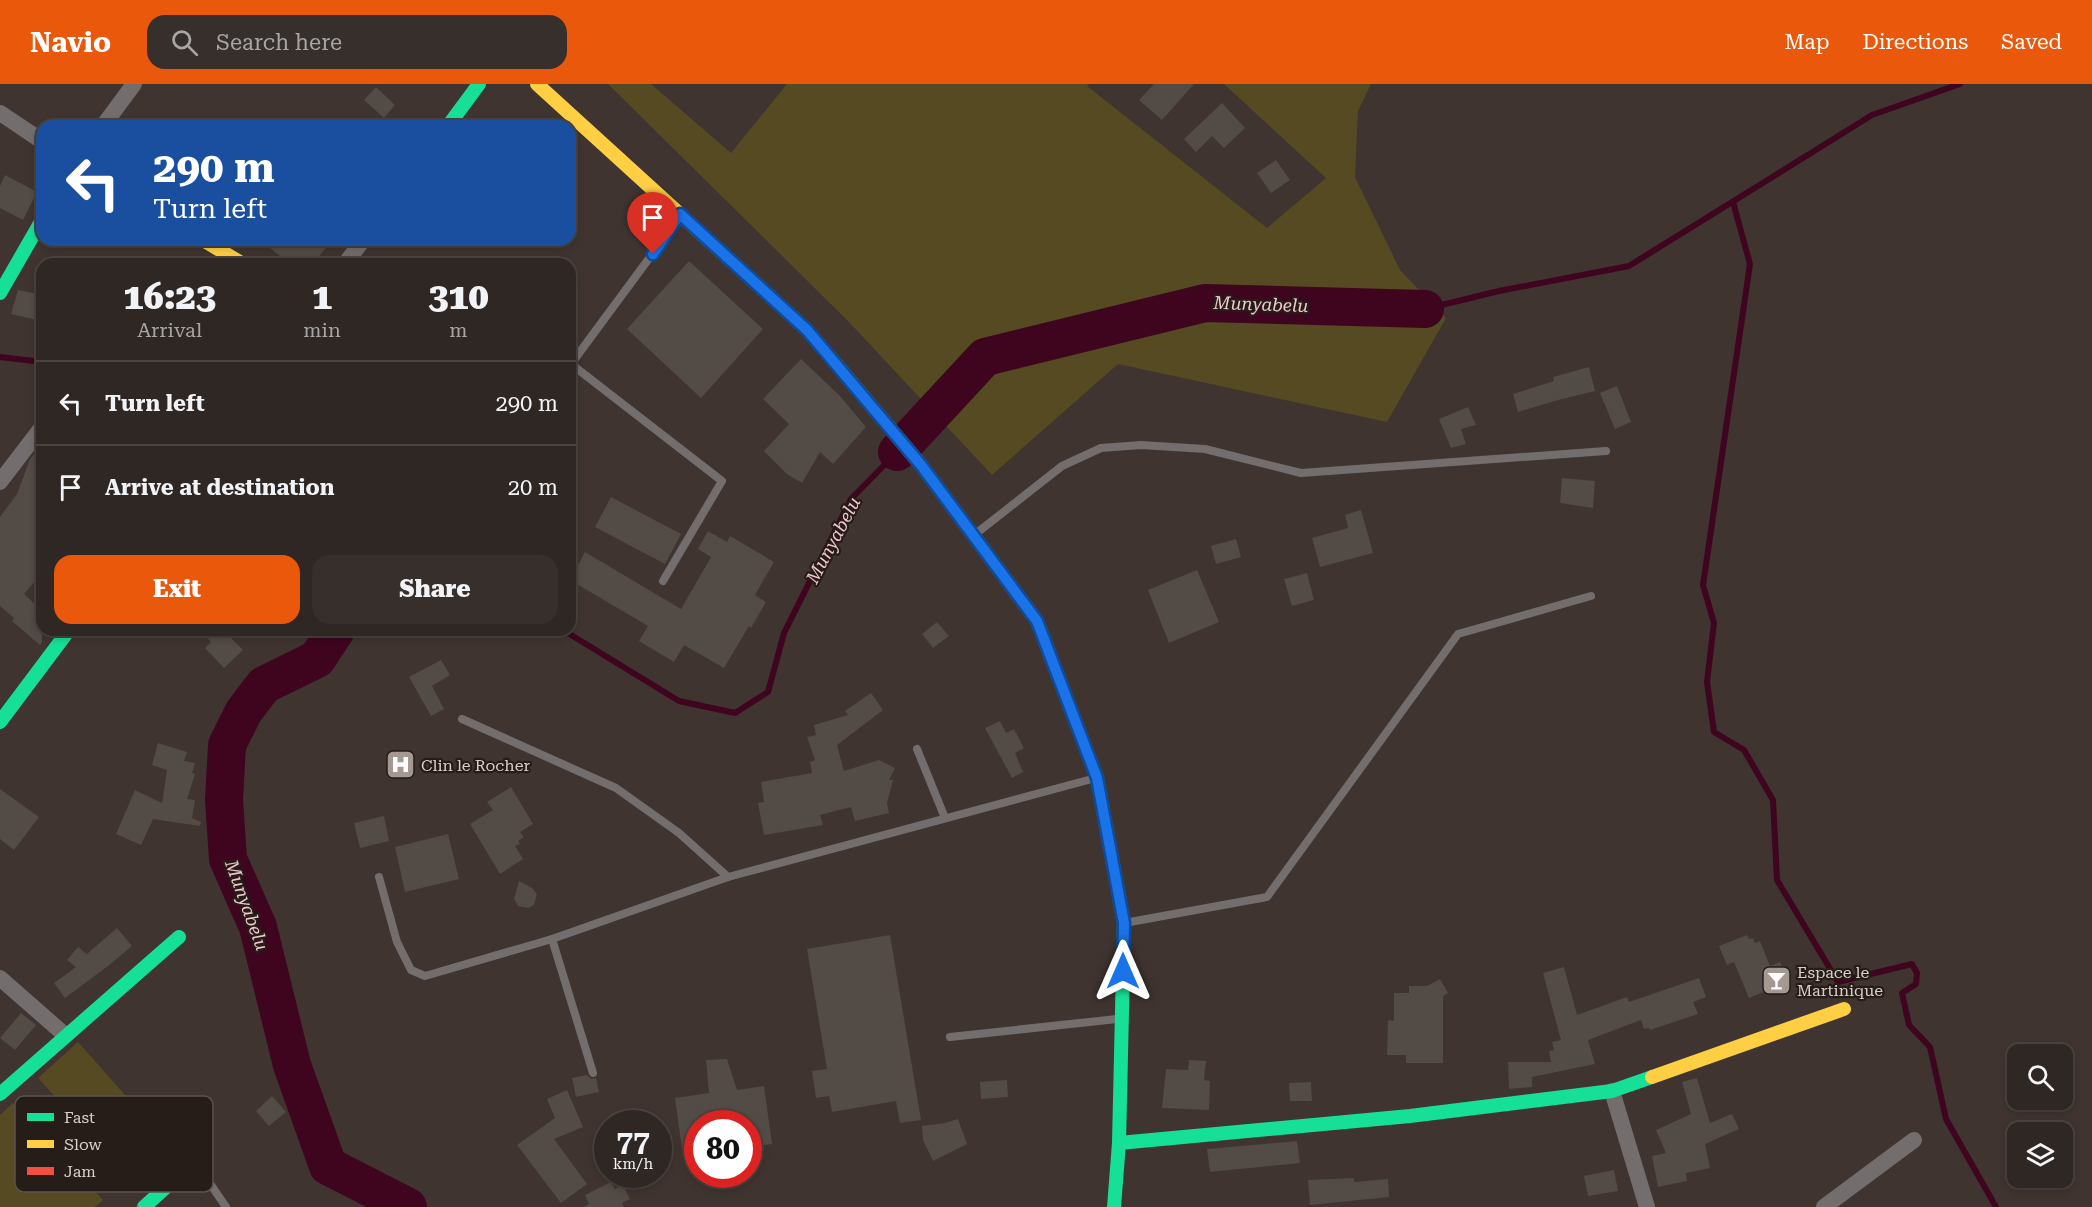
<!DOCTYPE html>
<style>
body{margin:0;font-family:"Roboto Serif",serif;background:#372f2b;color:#f1f3f6;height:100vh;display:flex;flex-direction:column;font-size:22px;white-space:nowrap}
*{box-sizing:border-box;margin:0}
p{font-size:20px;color:#a7a5a6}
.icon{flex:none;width:33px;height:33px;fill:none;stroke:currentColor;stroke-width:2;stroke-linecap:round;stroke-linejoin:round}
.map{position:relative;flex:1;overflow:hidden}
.drawer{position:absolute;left:36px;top:174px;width:540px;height:378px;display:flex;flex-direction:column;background:#2f2723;border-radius:18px;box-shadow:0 3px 9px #0003,0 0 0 2px #4a4441}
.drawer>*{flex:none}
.banner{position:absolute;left:36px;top:36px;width:540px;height:126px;border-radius:18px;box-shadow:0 3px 9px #0003,0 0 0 2px #4a4441;background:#1a4fa0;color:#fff;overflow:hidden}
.tools{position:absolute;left:2007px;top:960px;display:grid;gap:12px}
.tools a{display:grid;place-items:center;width:66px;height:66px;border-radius:12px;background:#2f2723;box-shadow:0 3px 9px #0003,0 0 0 2px #4a4441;font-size:30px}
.speed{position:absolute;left:594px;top:1026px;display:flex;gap:12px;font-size:30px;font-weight:700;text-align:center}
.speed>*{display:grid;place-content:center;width:78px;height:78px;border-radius:50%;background:#2f2723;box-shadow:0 3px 9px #0003,0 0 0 2px #4a4441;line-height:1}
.speed small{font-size:15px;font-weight:400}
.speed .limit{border:9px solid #d22;background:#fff;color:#111}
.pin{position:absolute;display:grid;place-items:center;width:51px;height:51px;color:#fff;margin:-62px -26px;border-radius:50% 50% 50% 0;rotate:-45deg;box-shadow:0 0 6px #0007}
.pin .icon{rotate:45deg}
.me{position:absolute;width:66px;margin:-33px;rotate:0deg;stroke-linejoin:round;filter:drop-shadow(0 0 4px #0008)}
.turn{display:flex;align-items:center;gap:21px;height:126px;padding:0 18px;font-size:27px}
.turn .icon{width:78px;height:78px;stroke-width:2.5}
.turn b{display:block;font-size:42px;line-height:51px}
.eta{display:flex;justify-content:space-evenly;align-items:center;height:102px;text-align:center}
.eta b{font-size:36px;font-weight:800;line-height:42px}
.action{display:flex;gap:12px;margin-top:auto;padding:12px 18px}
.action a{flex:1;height:69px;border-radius:18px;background:#ea580c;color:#fff;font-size:24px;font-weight:800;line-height:69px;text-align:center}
.action a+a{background:#372f2b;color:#f1f3f6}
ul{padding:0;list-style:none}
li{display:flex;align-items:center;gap:18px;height:84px;padding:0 18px;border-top:2px solid #4a4441}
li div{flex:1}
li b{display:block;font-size:22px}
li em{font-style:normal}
header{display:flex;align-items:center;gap:36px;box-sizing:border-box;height:84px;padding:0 30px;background:#ea580c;color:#fff}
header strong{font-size:28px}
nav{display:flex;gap:33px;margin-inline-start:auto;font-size:21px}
.search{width:420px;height:54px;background:#372f2b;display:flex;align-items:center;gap:15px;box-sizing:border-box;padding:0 21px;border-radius:18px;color:#a7a5a6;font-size:22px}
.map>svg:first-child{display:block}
</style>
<header>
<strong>Navio</strong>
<div class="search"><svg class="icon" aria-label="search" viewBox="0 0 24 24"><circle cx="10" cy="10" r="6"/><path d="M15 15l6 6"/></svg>Search here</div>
<nav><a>Map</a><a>Directions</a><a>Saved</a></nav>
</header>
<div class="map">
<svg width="2092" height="1123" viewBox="0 0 2092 1123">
<rect width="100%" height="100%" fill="#3f342f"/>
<g fill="#554a22">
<path d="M608,0H651L731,69L787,0H1089L1087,2L1267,144L1326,94L1224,0H1371L1358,27L1355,93L1400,186L1446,234L1387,338L1118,280L992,391L848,237Z"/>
<path d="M78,958L150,1039L111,1075L38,994Z"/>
<path d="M13,1019L103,1116L95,1123H0V1031Z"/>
</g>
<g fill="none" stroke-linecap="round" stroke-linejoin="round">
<g stroke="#3f051e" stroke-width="6">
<path d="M1733,118L1750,180L1703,501L1714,539L1707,598L1714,648L1744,666L1773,716L1777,796L1838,898L1912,880L1917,889L1916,900L1902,909L1909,941L1930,963L1946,1035L1996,1123"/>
<path d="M1425,225L1499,207L1629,182L1872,31L1960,0"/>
<path d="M0,273L42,278"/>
<path d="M563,546L679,617L735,629L768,608L784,549L851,415L897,368"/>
</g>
<g stroke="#3f051e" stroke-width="38">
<path d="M897,368L985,273L1205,219L1425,225"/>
<path d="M336,546L317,575L264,601L244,627L227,661L224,716L228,775L258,843L292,981L328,1082L408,1123"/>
</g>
</g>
<g fill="#534b45">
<path d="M1154,0H1194L1162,36L1139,16Z"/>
<path d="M376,3L395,21L384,34L364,16Z"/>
<path d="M1222,19L1245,44L1224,64L1212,52L1196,68L1184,55Z"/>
<path d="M1276,76L1290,96L1271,109L1257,89Z"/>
<path d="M5,91L37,108L23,136L0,124V102Z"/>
<path d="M260,156H332L313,180H290Z"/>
<path d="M689,177L763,245L701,314L627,245Z"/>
<path d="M18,206L42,211V237L11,230Z"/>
<path d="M801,275L840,312L866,343L833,380L820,368L802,399L787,390L764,367L789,340L763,315Z"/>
<path d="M1589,283L1595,307L1558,316L1518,328L1513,310L1554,297L1553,293Z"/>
<path d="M1617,302L1631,338L1615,345L1600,309Z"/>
<path d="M1468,323L1476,341L1461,345L1466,360L1451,364L1439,335Z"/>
<path d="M42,360V489L24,510L42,527V558L40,561L12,537L14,534L0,522V433L17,410L30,375Z"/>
<path d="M1562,394L1595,397L1593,424L1560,419Z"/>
<path d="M611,413L681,450L665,480L595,443Z"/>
<path d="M1361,426L1373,469L1320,483L1312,454L1348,444L1345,431Z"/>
<path d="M708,447L727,458L730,452L774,478L755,511L766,518L751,544L749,542L724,584L684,561L674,578L639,557L648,542L570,496L585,468L681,525L711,473L698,465Z"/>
<path d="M1236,455L1241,473L1216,480L1211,462Z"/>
<path d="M1197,486L1219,538L1169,559L1148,506Z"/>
<path d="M1307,489L1314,516L1292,522L1284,495Z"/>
<path d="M937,538L949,552L933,564L922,550Z"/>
<path d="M217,546H223L243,566L224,584L205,564L211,558L208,555Z"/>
<path d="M441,576L450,591L432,602L444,625L431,632L409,593Z"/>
<path d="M871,609L883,626L837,661L844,687L879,676L895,684L889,696H893L887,719L889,729L855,737L851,723L820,731L823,741L764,751L758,719L764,718L761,698L812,689L810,678L815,676L807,653L816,651L814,641L848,631L845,627Z"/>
<path d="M1000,637L1006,649L1014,645L1024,664L1015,669L1023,688L1012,694L985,644Z"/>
<path d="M158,659L187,668L184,677L195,679L192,689L195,690L187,715L195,716L192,734L201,738L200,742L153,735L141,761L116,750L135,706L162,719L167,686L152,681Z"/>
<path d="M511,703L533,740L520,748L524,753L518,757L520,760L515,762L523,775L500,790L470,740L493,726L487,718Z"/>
<path d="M0,705L39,733L14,766L0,755Z"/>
<path d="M384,732L389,757L360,764L354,739Z"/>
<path d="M448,750L459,795L405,808L395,763Z"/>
<path d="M519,797L532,804L537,810L534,821L528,824L518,822L514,815Z"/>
<path d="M117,844L132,862L108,882L65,914L54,899L76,883L67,876L78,863L87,870Z"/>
<path d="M890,851L921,1036L900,1039L896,1017L832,1028L829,1012L816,1014L812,987L827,985L807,865Z"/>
<path d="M1747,851L1749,855L1753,854L1755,859L1760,857L1770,882L1780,878L1789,898L1749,914L1734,878L1727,881L1719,862Z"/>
<path d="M1564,883L1577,931L1627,913L1629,918L1699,894L1706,913L1693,918L1698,930L1650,946L1649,944L1644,945L1641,936L1588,956L1595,980L1532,993V1003L1509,1005L1508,978H1551L1549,967L1554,966L1552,958L1561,956L1543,889Z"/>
<path d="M1440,895L1448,909L1443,912V979H1406V971H1387L1388,936L1394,937V909H1409V902H1427Z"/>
<path d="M21,929L36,941L15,966L0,954Z"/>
<path d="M727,975L737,1006L764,1002L772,1060L748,1063V1040H698V1070L683,1072L675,1014L709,1009L706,976Z"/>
<path d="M1189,976L1206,977L1204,996L1210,997L1209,1026L1162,1024L1166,985L1188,986Z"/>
<path d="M587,991L591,995L596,994L599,1008L576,1013L572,994Z"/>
<path d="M1697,994L1710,1039L1732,1030L1739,1045L1705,1060L1710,1084L1686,1089L1687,1097L1658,1103L1652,1072L1666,1069L1656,1046L1691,1030L1682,998Z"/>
<path d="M1007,996L1008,1013L981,1015L980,998Z"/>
<path d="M1311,998L1312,1017H1290L1289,999Z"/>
<path d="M567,1006L583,1043L554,1055L587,1100L561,1119L517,1061L555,1034L547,1015Z"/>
<path d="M272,1012L286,1028L269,1042L256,1027Z"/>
<path d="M958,1035L967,1060L933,1077L923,1056L922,1042L945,1039Z"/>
<path d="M1297,1057L1300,1079L1210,1088L1207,1065Z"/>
<path d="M1614,1086L1618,1107L1588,1112L1584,1092Z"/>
<path d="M1354,1094V1098L1388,1095L1389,1113L1310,1121L1308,1096Z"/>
<path d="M611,1098L615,1105L623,1101L630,1115L622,1119L624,1123H583L589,1120L585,1111Z"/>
</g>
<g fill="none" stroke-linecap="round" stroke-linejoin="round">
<g stroke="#736e6d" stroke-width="8">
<path d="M978,448L1062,382L1101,364L1141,361L1205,365L1301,389L1606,367"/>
<path d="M663,497L722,397L571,280L653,169L677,134"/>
<path d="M462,635L616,704L679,749L728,793"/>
<path d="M917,665L945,734"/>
<path d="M379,793L397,858L411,886L425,892L552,855L728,793L1092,695"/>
<path d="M1130,838L1267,813L1458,550L1591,512"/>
<path d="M552,855L593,989"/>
<path d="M950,953L1117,935"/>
<path d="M196,1079L226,1123"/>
</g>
<g stroke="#736e6d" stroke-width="16">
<path d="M0,29L42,57"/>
<path d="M103,42L134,0"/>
<path d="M345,180L363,156"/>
<path d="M0,398L42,343"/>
<path d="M0,894L65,951"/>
<path d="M1612,1007L1647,1123"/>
<path d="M1824,1123L1914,1056"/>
</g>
<g stroke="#16e098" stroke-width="14">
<path d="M448,42L479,0"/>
<path d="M0,209L42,136"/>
<path d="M1055,584L1097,694L1124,839L1119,1059L1114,1123"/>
<path d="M0,638L69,546"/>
<path d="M0,1010L179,853"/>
<path d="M1119,1059L1410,1032L1612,1007L1652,993"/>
<path d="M144,1123L195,1077"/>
</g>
<g stroke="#ffcf43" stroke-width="14">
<path d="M537,0L728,174"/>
<path d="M203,156L243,180"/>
<path d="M836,280L921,381L1037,537L1055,584"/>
<path d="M1652,993L1844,925"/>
</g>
<path stroke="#f24e42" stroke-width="14" d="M728,174L807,246L836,280"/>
</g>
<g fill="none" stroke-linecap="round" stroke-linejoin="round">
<defs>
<path id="route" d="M653,170L680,130L807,246L921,381L1037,537L1097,694L1124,839L1123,887"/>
</defs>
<use href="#route" stroke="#114b97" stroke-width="15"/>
<use href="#route" stroke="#1a73e8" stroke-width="10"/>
</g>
<defs>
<symbol id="hospital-square" viewBox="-11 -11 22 22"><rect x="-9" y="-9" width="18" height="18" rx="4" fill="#a49892" stroke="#261c18"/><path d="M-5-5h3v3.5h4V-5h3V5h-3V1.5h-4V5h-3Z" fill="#fff"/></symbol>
<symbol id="bar-square" viewBox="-11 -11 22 22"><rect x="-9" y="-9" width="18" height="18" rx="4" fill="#a49892" stroke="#261c18"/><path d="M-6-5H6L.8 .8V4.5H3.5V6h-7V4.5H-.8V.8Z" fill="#fff"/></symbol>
</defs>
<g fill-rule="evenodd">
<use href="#hospital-square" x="384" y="664" width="33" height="33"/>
<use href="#bar-square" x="1760" y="880" width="33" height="33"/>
</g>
<g text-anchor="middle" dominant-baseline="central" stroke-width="4.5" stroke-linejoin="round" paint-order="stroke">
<g font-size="16" fill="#dbcec8" stroke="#261c18" text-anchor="start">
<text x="421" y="681">Clin le Rocher</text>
<text x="1797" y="888">Espace le<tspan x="1797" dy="18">Martinique</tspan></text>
</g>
<g font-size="18" font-style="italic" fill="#f2c7d1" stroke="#261c18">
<text transform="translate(1261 220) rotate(2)">Munyabelu</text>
<text transform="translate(833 456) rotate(-62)">Munyabelu</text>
<text transform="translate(247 821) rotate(70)">Munyabelu</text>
</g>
</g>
<rect x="15" y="1012" width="198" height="96" rx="9" fill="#261c18" stroke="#5c514d" stroke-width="1.5"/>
<rect x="27" y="1029" width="27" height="8" fill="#16e098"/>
<rect x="27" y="1056" width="27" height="8" fill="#ffcf43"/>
<rect x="27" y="1083" width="27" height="8" fill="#f24e42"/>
<g font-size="16" fill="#dbcec8">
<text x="64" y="1039">Fast</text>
<text x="64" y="1066">Slow</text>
<text x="64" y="1093">Jam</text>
</g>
</svg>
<div class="tools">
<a><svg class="icon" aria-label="search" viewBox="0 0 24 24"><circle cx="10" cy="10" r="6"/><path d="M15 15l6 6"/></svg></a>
<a><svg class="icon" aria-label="layers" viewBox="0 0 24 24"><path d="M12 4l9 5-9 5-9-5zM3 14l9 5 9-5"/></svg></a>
</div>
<div class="speed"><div>77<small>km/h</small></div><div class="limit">80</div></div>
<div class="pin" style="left:653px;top:170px;background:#d93025"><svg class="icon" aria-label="arrive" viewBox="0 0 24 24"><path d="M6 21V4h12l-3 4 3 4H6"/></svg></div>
<svg class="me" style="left:1123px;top:887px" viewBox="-20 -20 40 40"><path d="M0-17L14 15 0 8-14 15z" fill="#1a73e8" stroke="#fff" stroke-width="4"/></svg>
<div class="banner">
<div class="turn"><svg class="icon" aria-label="left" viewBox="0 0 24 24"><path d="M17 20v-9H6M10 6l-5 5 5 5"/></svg><div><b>290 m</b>Turn left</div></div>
</div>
<section class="drawer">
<div class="eta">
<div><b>16:23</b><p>Arrival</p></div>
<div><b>1</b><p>min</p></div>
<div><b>310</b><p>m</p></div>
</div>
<ul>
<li><svg class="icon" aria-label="left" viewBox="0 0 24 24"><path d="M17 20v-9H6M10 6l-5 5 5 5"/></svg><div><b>Turn left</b></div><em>290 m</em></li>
<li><svg class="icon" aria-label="arrive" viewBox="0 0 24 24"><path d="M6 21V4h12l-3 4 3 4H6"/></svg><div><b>Arrive at destination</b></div><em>20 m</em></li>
</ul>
<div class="action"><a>Exit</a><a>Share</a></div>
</section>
</div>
